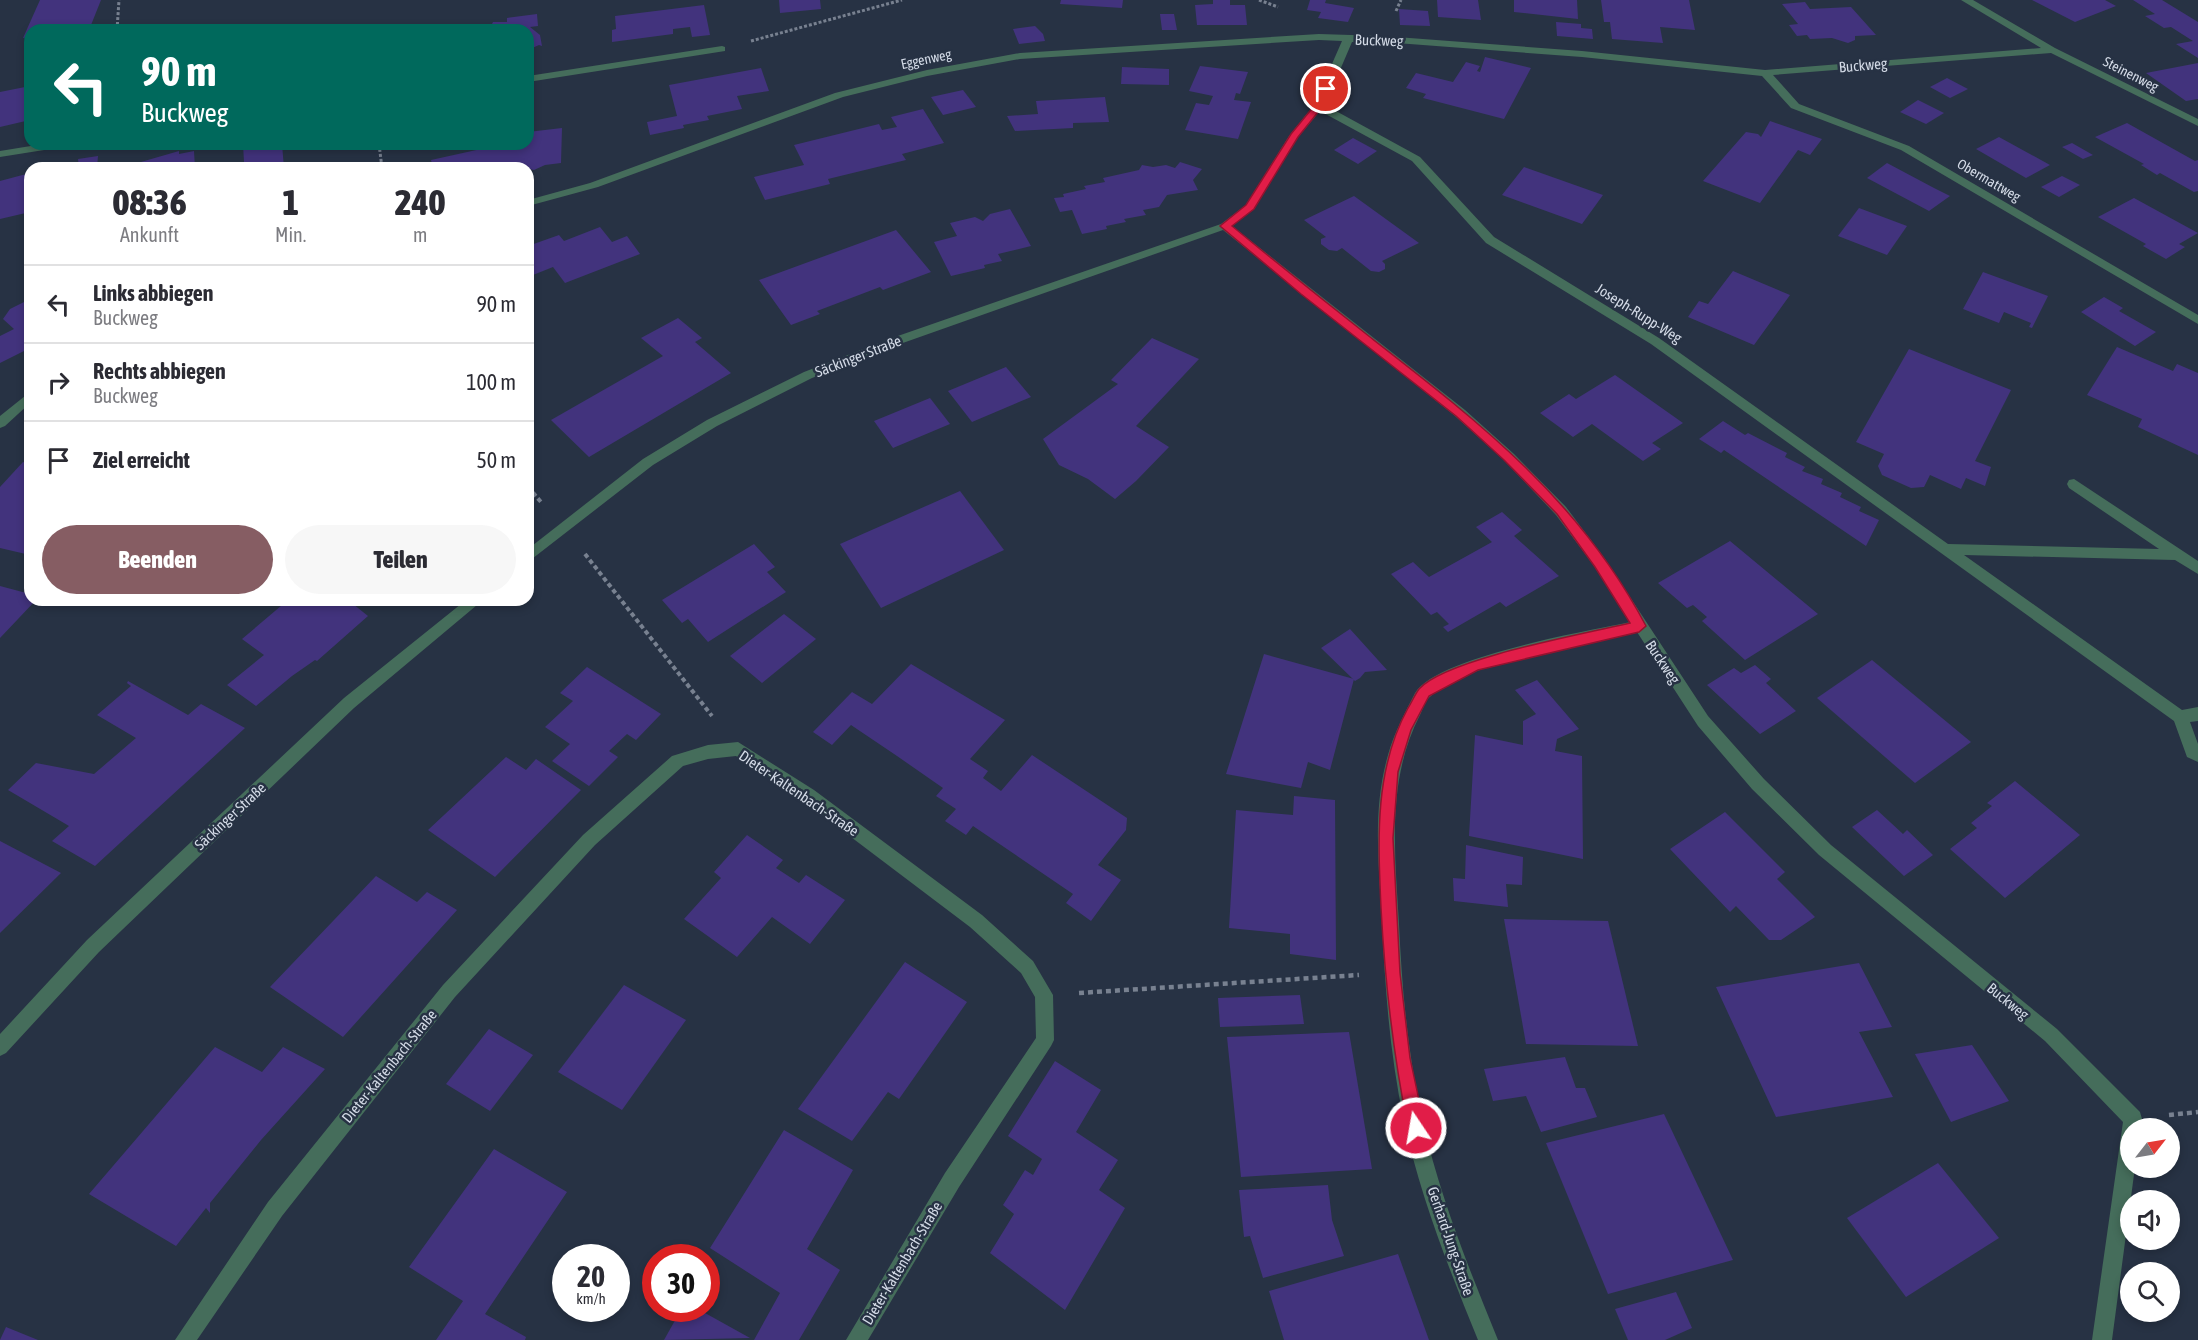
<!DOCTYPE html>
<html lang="de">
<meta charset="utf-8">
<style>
body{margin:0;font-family:"Asap Condensed",sans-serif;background:#f7f7f7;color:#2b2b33;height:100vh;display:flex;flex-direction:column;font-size:22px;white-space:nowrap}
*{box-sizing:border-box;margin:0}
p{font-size:20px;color:#7c7c81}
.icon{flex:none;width:33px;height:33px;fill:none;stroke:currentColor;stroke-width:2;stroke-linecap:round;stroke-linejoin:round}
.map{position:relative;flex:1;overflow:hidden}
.sheet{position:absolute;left:24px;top:162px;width:510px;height:444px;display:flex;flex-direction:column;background:#fff;border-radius:18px;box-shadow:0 3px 9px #0003}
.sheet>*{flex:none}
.top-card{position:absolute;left:24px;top:24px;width:510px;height:126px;border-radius:18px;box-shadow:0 3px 9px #0003;background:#00695c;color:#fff;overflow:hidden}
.needle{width:39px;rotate:59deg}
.buttons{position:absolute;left:2120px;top:1118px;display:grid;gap:12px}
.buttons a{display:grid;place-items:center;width:60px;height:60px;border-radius:50%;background:#fff;box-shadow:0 3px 9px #0003;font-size:30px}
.speed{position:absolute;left:552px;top:1244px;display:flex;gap:12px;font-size:30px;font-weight:700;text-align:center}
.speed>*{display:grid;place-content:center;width:78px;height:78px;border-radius:50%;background:#fff;box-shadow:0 3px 9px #0003;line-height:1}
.speed small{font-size:15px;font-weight:400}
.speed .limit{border:9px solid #d22;background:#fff;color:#111}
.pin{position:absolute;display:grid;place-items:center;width:51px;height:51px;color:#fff;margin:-26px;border:3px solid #fff;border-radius:50%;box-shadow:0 2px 6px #0007}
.me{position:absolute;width:66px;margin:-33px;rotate:348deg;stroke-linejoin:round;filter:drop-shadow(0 0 4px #0008)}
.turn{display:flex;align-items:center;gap:21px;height:126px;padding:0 18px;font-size:27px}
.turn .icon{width:78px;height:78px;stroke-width:2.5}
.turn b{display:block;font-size:42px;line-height:51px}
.eta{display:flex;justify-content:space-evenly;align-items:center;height:102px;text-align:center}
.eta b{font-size:36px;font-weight:800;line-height:42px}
.button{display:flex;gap:12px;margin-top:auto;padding:12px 18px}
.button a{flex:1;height:69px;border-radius:36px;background:#865d63;color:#fff;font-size:24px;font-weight:800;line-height:69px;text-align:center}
.button a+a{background:#f7f7f7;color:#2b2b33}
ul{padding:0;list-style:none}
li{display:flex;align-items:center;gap:18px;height:78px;padding:0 18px;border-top:2px solid #e1e1e2}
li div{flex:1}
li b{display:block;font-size:22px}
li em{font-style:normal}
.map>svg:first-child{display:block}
</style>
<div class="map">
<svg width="2198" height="1340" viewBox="0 0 2198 1340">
<rect width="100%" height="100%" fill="#273244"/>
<g fill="#42337d">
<path d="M40,0H101L89,30H30V37L23,38Z"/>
<path d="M779,0H820L821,9L780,13Z"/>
<path d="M1061,0H1123L1122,8L1060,4Z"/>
<path d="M1213,0H1230V5H1245L1247,25H1197L1195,5L1213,4Z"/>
<path d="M1310,0H1326L1325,3L1354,8L1348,22L1318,18L1321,12L1307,10Z"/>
<path d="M1437,0H1478L1481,20L1438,17Z"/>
<path d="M1514,0H1577L1578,19L1514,12Z"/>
<path d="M1601,0H1689L1695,30L1660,27L1663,43L1612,39L1610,22H1604Z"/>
<path d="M2032,0H2105L2116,6L2075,22Z"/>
<path d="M2133,0H2162L2198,22V58L2176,44L2193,41L2171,27L2164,28L2145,16L2155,14Z"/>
<path d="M1805,2L1810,9L1851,7L1876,35L1855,36V40L1848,43L1832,38L1810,39L1807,35L1797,36L1789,25L1798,24L1782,4Z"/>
<path d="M704,5L710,35L692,37L690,27L673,29V34L612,42V30L616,29L615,16Z"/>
<path d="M1399,9L1428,11L1430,26L1400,25Z"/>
<path d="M537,14L538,26L530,27L540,35L542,46L539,45L528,50V30H489L493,22H507V18Z"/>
<path d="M1160,14H1174L1177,30H1162Z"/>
<path d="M1556,22L1581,24V28L1592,29L1593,39L1557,36Z"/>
<path d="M1035,26L1043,34L1045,41L1019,44L1013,29Z"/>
<path d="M1485,57L1531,68L1504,119L1423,98L1426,94L1406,88L1416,73L1453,82L1466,62L1480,66L1477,71L1480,72Z"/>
<path d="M2198,63V99L2186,101L2146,73Z"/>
<path d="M1200,66L1248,72L1240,94L1236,93L1234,100L1251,102L1238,139L1185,130L1196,103L1209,105L1213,96L1189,91Z"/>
<path d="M1122,67L1169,69V85L1121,84Z"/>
<path d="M761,68L769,91L737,96L742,109L707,116L709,120L683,125L684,128L650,135L647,122L677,116L669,85Z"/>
<path d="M1947,78L1968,89L1950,98L1930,87Z"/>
<path d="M30,86V120L0,127V92Z"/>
<path d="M963,90L976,107L943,115L931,97Z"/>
<path d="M1105,97L1109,122L1073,123V128L1015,131L1007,116L1038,114L1036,101Z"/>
<path d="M1918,100L1944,113L1926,124L1900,112Z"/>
<path d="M923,109L944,143L902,154L906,160L828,179L830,184L765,200L754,177L804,165L794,145L879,124L882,130L897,127L891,117Z"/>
<path d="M1770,121L1822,139L1810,155L1798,150L1760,203L1703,181L1746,132L1758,134L1761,137Z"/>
<path d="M2127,123L2195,161L2198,160V191L2194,192L2160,173L2157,175L2141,165L2144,164L2095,137Z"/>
<path d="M562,128L561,163L545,165L534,170L525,168H433L431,160L490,147L528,144V132Z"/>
<path d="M1999,137L2050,165L2026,178L1976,149Z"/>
<path d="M1353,138L1377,151L1358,164L1334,150Z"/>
<path d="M2072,143L2093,155L2083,159L2062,147Z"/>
<path d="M243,144H282L284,168H226V166L244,162Z"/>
<path d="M179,151V154L194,151L195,168H120Z"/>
<path d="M98,156L97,168H79L78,159Z"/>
<path d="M1180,162L1202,169L1193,180L1198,190L1167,195L1159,207L1143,210L1146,215L1124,219L1126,222L1106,226L1107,229L1082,234L1072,210L1060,212L1054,198L1064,197L1063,194L1086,189L1084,186L1105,182L1103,178L1139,170L1142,165L1153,167L1166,165L1175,168Z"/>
<path d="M1887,163L1934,188L1950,196L1929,211L1867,178Z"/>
<path d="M1524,167L1603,195L1582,224L1502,195Z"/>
<path d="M30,173V212L0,219V181Z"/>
<path d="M2062,176L2080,185L2059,197L2041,187Z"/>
<path d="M1354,196L1419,243L1382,261L1385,264V269L1379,272L1371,271L1342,248L1337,251L1329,250L1321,244V239L1326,237L1304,220Z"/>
<path d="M2134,198L2198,233L2179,244L2185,247L2166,259L2143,246L2146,244L2098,217Z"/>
<path d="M1859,208L1907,226L1887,255L1838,236Z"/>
<path d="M1010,209L1031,246L998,254L1002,261L984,265L985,268L951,276L934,242L957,236L950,223L975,217L983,221L990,214Z"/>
<path d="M600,227L612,242L627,236L640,254L565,283L553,267L528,277V246L559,235L564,241Z"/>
<path d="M896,230L931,272L883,290L880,287L817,311L820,314L791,325L759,280Z"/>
<path d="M1733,271L1790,295L1754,345L1688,317L1699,301L1708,304Z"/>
<path d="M1983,272L2048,296L2032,328L2029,327L2031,323L2004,312L1999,323L1963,309Z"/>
<path d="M2104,297L2123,308L2119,311L2156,332L2135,346L2081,312Z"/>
<path d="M30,299V348L0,363V336L14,329L3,319L10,309Z"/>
<path d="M678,318L702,338L695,342L731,373L589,457L551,420L663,356L641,338Z"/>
<path d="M1152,338L1199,359L1136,426L1169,447L1136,481L1115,499L1088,479L1059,465L1043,439L1118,384L1111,380Z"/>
<path d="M2117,347L2173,371L2177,364L2198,373V455L2138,427L2142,419L2087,395Z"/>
<path d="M1909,349L2011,390L1975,461L1991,467L1985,486L1966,478L1961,489L1930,475L1924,487L1911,488L1882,475L1878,466L1884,454L1856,442Z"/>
<path d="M1006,367L1031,397L972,422L948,391Z"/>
<path d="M1615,375L1683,423L1652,443L1661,449L1643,461L1592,424L1573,437L1540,413L1569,394L1576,399Z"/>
<path d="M930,398L950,424L893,448L874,421Z"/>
<path d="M1723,421L1745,435L1748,433L1787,453L1785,457L1805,467L1802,471L1823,479L1821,484L1842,493L1840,497L1861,507L1859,511L1879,520L1866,546L1724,450L1721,453L1699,439Z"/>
<path d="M23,462L30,464V555L0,548V487Z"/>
<path d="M960,491L1004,550L881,608L840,544Z"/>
<path d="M1502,512L1522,530L1514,536L1559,576L1506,607L1500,602L1448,632L1443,627L1449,624L1437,612L1431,615L1391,574L1413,562L1429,577L1492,542L1476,527Z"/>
<path d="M1730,541L1818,614L1745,660L1702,621L1707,617L1693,605L1687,608L1658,583Z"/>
<path d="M754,544L775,567L767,572L786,592L708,642L688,619L682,623L662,600Z"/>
<path d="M0,586L30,594V600H36L0,638Z"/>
<path d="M288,600H348L368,616L317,661L315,660L292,676L256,706L227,685L264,655L242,639Z"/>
<path d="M784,614L816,639L762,683L730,656Z"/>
<path d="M1350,629L1387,670L1365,672L1360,678L1355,681L1321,648Z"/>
<path d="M1264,654L1354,679L1330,770L1308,762L1301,788L1226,774Z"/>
<path d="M1872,660L1971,742L1915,783L1817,698Z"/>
<path d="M911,664L1005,720L970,759L988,771L983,778L1001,791L1032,755L1127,818L1126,830L1098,865L1121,880L1091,921L1066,903L1073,894L973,826L966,835L945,821L956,809L936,796L943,788L897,756L851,725L832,745L813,732L852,692L872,704Z"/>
<path d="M1755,665L1771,679L1766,683L1796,711L1760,734L1707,685L1734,668L1741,673Z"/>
<path d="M587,667L661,714L636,740L627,734L609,751L618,757L589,786L552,761L570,744L545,727L573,701L560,693Z"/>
<path d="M1537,680L1579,729L1557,739L1555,751L1582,756L1583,859L1469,836L1475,735L1523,745V721L1536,714L1515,690Z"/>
<path d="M128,681L188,715L201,704L245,728L95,866L52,841L69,826L8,790L36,763L94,774L136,738L97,715L131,686L127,683Z"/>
<path d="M506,757L526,770L536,759L581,790L495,877L428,830Z"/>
<path d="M2015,781L2080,835L2005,898L1950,849L1977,828L1971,823L1992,806L1987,803Z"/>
<path d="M1294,796L1335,800L1336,960L1290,954V934L1229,928L1236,810L1293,815Z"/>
<path d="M1877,810L1903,834L1907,830L1933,855L1904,876L1852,827Z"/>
<path d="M1725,812L1785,872L1777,879L1815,917L1781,940H1769L1736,906L1730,912L1670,849Z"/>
<path d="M747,835L783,860L776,868L799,883L806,875L845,900L810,944L772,917L737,957L684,919L721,878L714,872Z"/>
<path d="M0,841L61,873L0,933Z"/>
<path d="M1466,845L1523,857L1522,885L1506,884L1508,907L1454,901L1453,878L1465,879Z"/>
<path d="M376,876L417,902L427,892L457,910L343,1037L270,987Z"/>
<path d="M1504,919L1608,921L1638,1046L1526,1044Z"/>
<path d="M905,962L967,1002L899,1099L888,1092L852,1141L798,1109Z"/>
<path d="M1859,963L1892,1027L1859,1032L1893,1097L1776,1117L1716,987Z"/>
<path d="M624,985L686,1020L622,1110L558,1072Z"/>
<path d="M1300,995L1304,1024L1220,1027L1218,998Z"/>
<path d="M489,1029L533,1055L490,1111L446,1084Z"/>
<path d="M1349,1032L1372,1169L1241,1177L1227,1037Z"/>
<path d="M1972,1045L2009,1101L1951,1122L1915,1054Z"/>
<path d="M215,1047L262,1072L283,1047L325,1069L261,1140L210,1203V1213L206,1208L176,1246L89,1194Z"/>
<path d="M1565,1057L1576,1088H1585L1597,1117L1541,1132L1526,1096L1493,1101L1484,1069Z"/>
<path d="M1055,1061L1101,1090L1076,1132L1118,1160L1099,1190L1125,1208L1065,1310L990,1253L1014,1214L1003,1205L1025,1170L1033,1175L1042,1159L1008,1136Z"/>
<path d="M1664,1114L1733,1260L1608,1294L1546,1143Z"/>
<path d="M784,1130L853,1170L807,1249L840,1270L799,1340H754L780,1293L710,1248Z"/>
<path d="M494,1149L567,1192L485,1314L526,1337L525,1340H436L463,1301L409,1267Z"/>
<path d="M1938,1163L1999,1238L1906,1297L1847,1218Z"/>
<path d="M1328,1185L1332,1220L1344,1256L1263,1278L1250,1236L1244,1237L1239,1190Z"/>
<path d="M1398,1254L1429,1340H1284L1269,1291Z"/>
<path d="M1676,1292L1692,1328L1665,1340H1628L1615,1309Z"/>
<path d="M682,1308H696L750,1338L664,1340Z"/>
<path d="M6,1327L38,1340H0Z"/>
</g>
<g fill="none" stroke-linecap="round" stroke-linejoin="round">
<g stroke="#788190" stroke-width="3" stroke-dasharray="3 2" stroke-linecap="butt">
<path d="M1259,0L1278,7"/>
<path d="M1396,11L1401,0"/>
<path d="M117,30L119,0"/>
<path d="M751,41L902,0"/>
<path d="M379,144L382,168"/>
</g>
<g stroke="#788190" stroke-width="4" stroke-dasharray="4.5 3" stroke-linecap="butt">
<path d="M528,487L541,502"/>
<path d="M585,554L712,716"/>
</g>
<g stroke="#788190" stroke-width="4.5" stroke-dasharray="5 4" stroke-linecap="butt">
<path d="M1079,993L1359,975"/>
<path d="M2169,1115L2198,1112"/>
</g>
<g fill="#456d5b" fill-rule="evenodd">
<path d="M1961,0H1973L2055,48L2198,119V126L2051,53L1773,75L1799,104L1909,146L2198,315V324L1901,150L1791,108L1762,76L1582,57L1383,42H1352L1325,105L1420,157L1494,237L1659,338L1948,544L2159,549L2069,488L2067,484L2069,480L2074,479L2198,561V574L2175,560L1964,555L2182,710L2198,707V721L2190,722L2198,744V762L2187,757L2174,721L1651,344L1486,243L1412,161L1320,111L1298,137L1254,209L1232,226L1465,410L1514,454L1566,507L1605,559L1708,716L1764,779L1831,845L2057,1029L2140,1112L2142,1119L2140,1128H2130V1167H2135L2112,1340H2092L2123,1122L2045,1041L1819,855L1752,789L1698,726L1637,632C1586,644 1467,662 1431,696C1425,700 1423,709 1420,715C1386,781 1395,853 1399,924C1402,990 1408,1057 1423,1122C1440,1197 1469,1269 1498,1340H1478C1449,1269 1420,1196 1404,1121C1390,1056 1385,989 1382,922C1379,867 1372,810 1388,755C1394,733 1405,713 1415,693C1436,657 1587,631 1631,622L1595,567L1556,515L1504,460L1455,416L1223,230L900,344L812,378L717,426L653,465L528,562V549L643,459L707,420L804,372L892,338L1221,224L1246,205L1289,136L1314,105L1342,41L1319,40L1020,59L927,76L843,97L598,187L528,206V200L590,183L835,93L927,70L1020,53L1319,34L1383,36L1582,51L1765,70L2041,48Z"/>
<path d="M722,46L725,47V51L528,82V76Z"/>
<path d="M43,144H68L63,147L0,157V151Z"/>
<path d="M30,392V403L5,426L0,428V416Z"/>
<path d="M466,600H483L354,708L99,952L6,1053L0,1056V1034L87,940L344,698Z"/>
<path d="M738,742L814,790L982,915L1033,961L1053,995L1054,1040L1051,1046L959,1187L868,1340H846L945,1173L1036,1038L1035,997L1021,973L970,927L802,800L736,756L708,759L683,766L595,845L455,997L282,1216L197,1340H175L268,1202L443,985L583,835L672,756L708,745Z"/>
</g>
</g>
<path fill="#e11d48" stroke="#92132f" stroke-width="1.5" d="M1323,87L1331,89L1323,106L1298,137L1254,209L1232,226C1277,263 1323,300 1370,337C1479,422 1580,500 1646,626L1639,632L1478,670L1429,696L1411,730L1398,772L1393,838L1400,973L1410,1058L1425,1128L1422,1134L1416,1137L1410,1134L1408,1128C1393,1053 1385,984 1381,908C1378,840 1374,770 1408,708C1412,702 1415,694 1419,689C1445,659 1587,633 1630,623L1595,567L1557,514L1504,460L1456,416L1301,294L1220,226L1246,205L1291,134L1314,106Z"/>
<g text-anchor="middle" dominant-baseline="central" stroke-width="5" stroke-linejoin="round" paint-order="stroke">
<g font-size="14" fill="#d3dae6" stroke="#273244">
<text transform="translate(926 59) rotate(-12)">Eggenweg</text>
<text transform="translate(2131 74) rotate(27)">Steinenweg</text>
<text transform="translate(1989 180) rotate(30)">Obermattweg</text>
</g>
<g font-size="15" fill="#d3dae6" stroke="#273244">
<text transform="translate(1379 40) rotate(2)">Buckweg</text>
<text transform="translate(1863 65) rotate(-5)">Buckweg</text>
<text transform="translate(1639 313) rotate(32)">Joseph-Rupp-Weg</text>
<text transform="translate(858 356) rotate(-21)">Säckinger Straße</text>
<text transform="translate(1663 662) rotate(56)">Buckweg</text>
<text transform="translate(799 793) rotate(34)">Dieter-Kaltenbach-Straße</text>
<text transform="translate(230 816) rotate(-43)">Säckinger Straße</text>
<text transform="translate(2008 1001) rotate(39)">Buckweg</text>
<text transform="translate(389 1066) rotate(-51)">Dieter-Kaltenbach-Straße</text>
<text transform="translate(1451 1241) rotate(71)">Gerhard-Jung-Straße</text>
<text transform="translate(902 1263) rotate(-59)">Dieter-Kaltenbach-Straße</text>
</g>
</g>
</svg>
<div class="buttons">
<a><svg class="needle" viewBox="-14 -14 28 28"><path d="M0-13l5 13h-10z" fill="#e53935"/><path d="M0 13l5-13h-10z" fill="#7c7c81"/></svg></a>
<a><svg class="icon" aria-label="sound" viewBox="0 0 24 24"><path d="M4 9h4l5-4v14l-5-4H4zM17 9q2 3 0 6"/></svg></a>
<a><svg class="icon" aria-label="search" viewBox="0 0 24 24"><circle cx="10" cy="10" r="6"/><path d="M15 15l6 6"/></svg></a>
</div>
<div class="speed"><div>20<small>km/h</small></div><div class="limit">30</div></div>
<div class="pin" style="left:1326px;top:89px;background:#d93025"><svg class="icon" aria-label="arrive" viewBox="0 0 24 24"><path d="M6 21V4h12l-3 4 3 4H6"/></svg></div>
<svg class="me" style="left:1416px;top:1128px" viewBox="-20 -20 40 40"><circle r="17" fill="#e11d48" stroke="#fff" stroke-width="3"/><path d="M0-11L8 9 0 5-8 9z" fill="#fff"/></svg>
<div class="top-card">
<div class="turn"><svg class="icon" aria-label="left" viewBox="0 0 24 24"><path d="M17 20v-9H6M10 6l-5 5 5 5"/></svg><div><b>90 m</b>Buckweg</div></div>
</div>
<section class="sheet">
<div class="eta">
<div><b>08:36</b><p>Ankunft</p></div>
<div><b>1</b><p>Min.</p></div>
<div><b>240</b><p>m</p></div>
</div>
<ul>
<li><svg class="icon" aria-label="left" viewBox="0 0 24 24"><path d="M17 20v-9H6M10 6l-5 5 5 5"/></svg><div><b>Links abbiegen</b><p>Buckweg</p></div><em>90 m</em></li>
<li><svg class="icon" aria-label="right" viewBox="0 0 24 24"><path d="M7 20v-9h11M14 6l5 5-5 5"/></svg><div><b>Rechts abbiegen</b><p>Buckweg</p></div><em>100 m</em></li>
<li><svg class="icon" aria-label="arrive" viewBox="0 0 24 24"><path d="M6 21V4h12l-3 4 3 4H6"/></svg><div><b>Ziel erreicht</b></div><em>50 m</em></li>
</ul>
<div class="button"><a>Beenden</a><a>Teilen</a></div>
</section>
</div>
